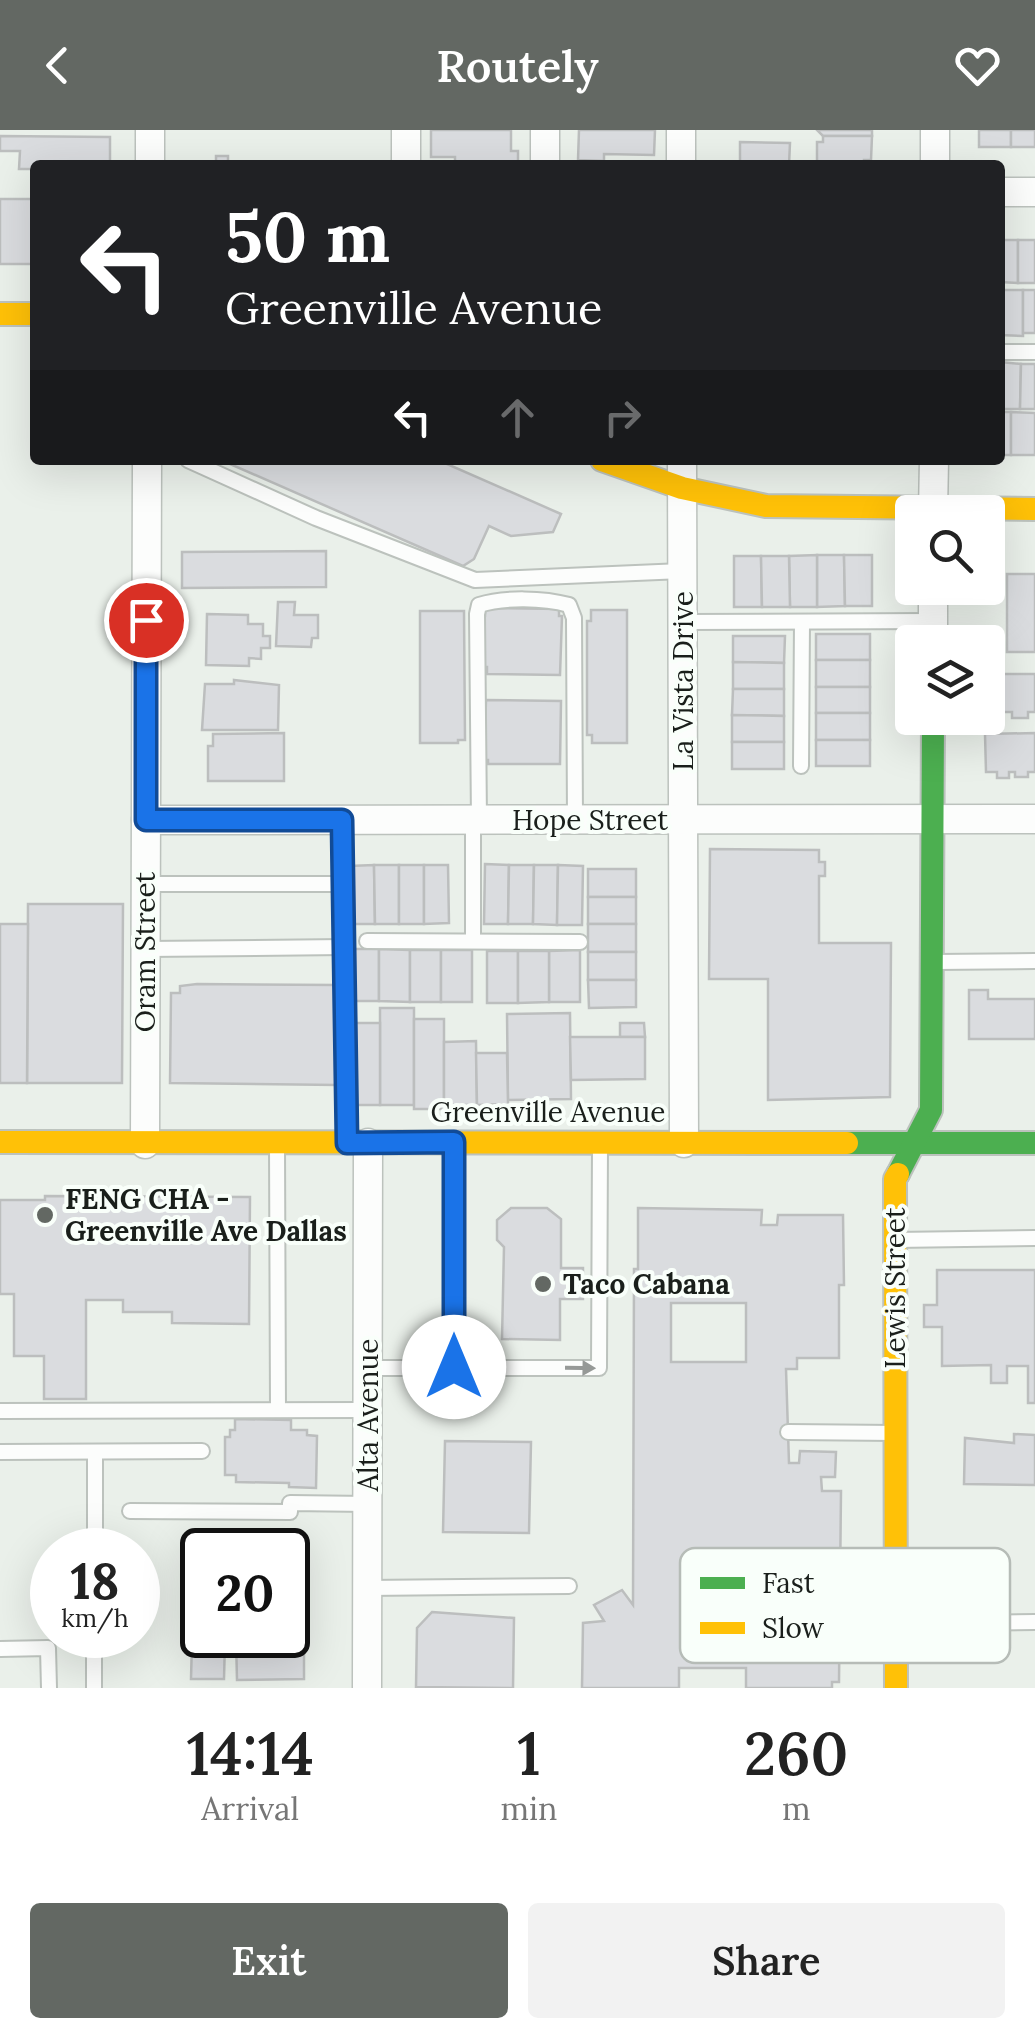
<!DOCTYPE html>
<style>
body{margin:0;font-family:Lora,serif;background:#f2f2f2;color:#222;height:100vh;display:flex;flex-direction:column;font-size:38px;white-space:nowrap}
*{box-sizing:border-box;margin:0}
p{font-size:32px;color:#767676}
.icon{flex:none;width:55px;height:55px;fill:none;stroke:currentColor;stroke-width:2;stroke-linecap:round;stroke-linejoin:round}
.map{position:relative;height:1558px;overflow:hidden}
.details{display:flex;flex-direction:column;background:#fff;flex:1}
.details>*{flex:none}
.hud{position:absolute;left:30px;top:30px;width:975px;height:305px;border-radius:10px;box-shadow:0 10px 40px #0002;background:#202124;color:#fff;overflow:hidden}
.tools{position:absolute;left:895px;top:365px;display:grid;gap:20px}
.tools a{display:grid;place-items:center;width:110px;height:110px;border-radius:10px;background:#fff;box-shadow:0 10px 40px #0002;font-size:50px}
.speed{position:absolute;left:30px;top:1398px;display:flex;gap:20px;font-size:50px;font-weight:700;text-align:center}
.speed>*{display:grid;place-content:center;width:130px;height:130px;border-radius:50%;background:#fff;box-shadow:0 10px 40px #0002;line-height:1}
.speed small{font-size:25px;font-weight:400}
.speed .limit{border:5px solid #111;border-radius:15px;background:#fff;color:#111}
.pin{position:absolute;display:grid;place-items:center;width:85px;height:85px;color:#fff;margin:-42px;border:5px solid #fff;border-radius:50%;box-shadow:0 2px 10px #0007}
.me{position:absolute;width:110px;margin:-55px;rotate:0deg;stroke-linejoin:round;filter:drop-shadow(0 0 8px #0008)}
.turn{display:flex;align-items:center;gap:35px;height:210px;padding:0 30px;font-size:45px}
.turn .icon{width:130px;height:130px;stroke-width:2.5}
.turn b{display:block;font-size:70px;line-height:85px}
.lanes{display:flex;align-items:center;height:95px;padding:0 30px;background:#0003;justify-content:center;gap:50px;direction:ltr}
.lanes .off{opacity:.35}
.eta{display:flex;justify-content:space-evenly;align-items:center;height:170px;text-align:center}
.eta b{font-size:60px;font-weight:600;line-height:70px}
.cta{display:flex;gap:20px;margin-top:auto;padding:20px 30px}
.cta a{flex:1;height:115px;border-radius:10px;background:#636863;color:#fff;font-size:40px;font-weight:600;line-height:115px;text-align:center}
.cta a+a{background:#f2f2f2;color:#222}
header{display:flex;justify-content:space-between;align-items:center;height:130px;padding:0 30px;background:#636863;color:#fff;font-size:45px;font-weight:600}
.map>svg:first-child{display:block}
</style>
<header><svg class="icon" aria-label="back" viewBox="0 0 24 24"><path d="M15 5l-7 7 7 7"/></svg>Routely<svg class="icon" aria-label="heart" viewBox="0 0 24 24"><path d="M12 20l-8-8c-3-5 5-10 8-4 3-6 11-1 8 4z"/></svg></header>
<div class="map">
<svg width="1035" height="1558" viewBox="0 0 1035 1558">
<rect width="100%" height="100%" fill="#eaf0ea"/>
<g fill="#dadcdf" stroke="#bcbebe" stroke-width="2.5" fill-rule="evenodd">
<path d="M431,0H511V21H518V32L455,31V27H431Z"/>
<path d="M579,0H655L654,25L604,24V31L578,30Z"/>
<path d="M817,0H872V6H823Z"/>
<rect x="979" y="0" width="32" height="17"/>
<rect x="1011" y="0" width="24" height="17"/>
<path d="M0,6L110,7V35H35V39H19L20,21H0Z"/>
<path d="M823,6H872L871,30H864V35H817V12H823Z"/>
<path d="M740,12L790,13L789,35H740Z"/>
<rect x="216" y="26" width="12" height="9"/>
<rect x="0" y="69" width="35" height="65"/>
<path d="M1000,110H1018V153L1000,152Z"/>
<rect x="1018" y="110" width="17" height="43"/>
<path d="M1000,160H1023V206L1000,205Z"/>
<rect x="1023" y="160" width="12" height="43"/>
<path d="M1000,232L1021,234L1020,279H1000Z"/>
<path d="M1021,234H1035V279H1020Z"/>
<rect x="1000" y="282" width="11" height="43"/>
<path d="M1011,282L1035,283V325H1011Z"/>
<path d="M221,330H438L561,384L553,402L511,406L489,396L474,429L463,436Z"/>
<path d="M811,330H855V333L811,332Z"/>
<path d="M326,421V457L182,458V422Z"/>
<path d="M817,425H844L845,476L817,477Z"/>
<path d="M817,425V477H790L789,426Z"/>
<path d="M844,425H872V476H845Z"/>
<path d="M734,426H761L762,477H734Z"/>
<path d="M761,426H789L790,477H762Z"/>
<rect x="1007" y="444" width="28" height="78"/>
<path d="M278,472H295L294,485H318V508H312L311,517L276,516Z"/>
<path d="M485,478L559,479V486H562L560,545L487,544V537H483L482,484L485,485Z"/>
<path d="M591,480H627V613H592V605H587V491H591Z"/>
<path d="M420,481H464L465,610H458V613H420Z"/>
<path d="M207,484L248,485V494H263V506H270V518H261V529L249,528V536L206,535Z"/>
<rect x="816" y="504" width="54" height="26"/>
<path d="M733,506H785L784,533L733,532Z"/>
<rect x="816" y="530" width="54" height="27"/>
<path d="M733,532L784,533V559H733Z"/>
<path d="M988,544H1035V582H1028V588H1012V582H1003V587L986,588Z"/>
<path d="M234,550L279,555L278,600H202L205,554H234Z"/>
<rect x="816" y="557" width="54" height="26"/>
<path d="M733,559H784V586L732,585Z"/>
<path d="M486,570L561,571L560,634H488V630H484Z"/>
<rect x="816" y="583" width="54" height="27"/>
<path d="M732,585L784,586V612H732Z"/>
<path d="M284,603V651H208V616H213V604Z"/>
<path d="M1035,603V642H1028V647H1015V642H1009V648H997V642H986L985,604Z"/>
<rect x="816" y="610" width="54" height="26"/>
<rect x="732" y="612" width="52" height="27"/>
<path d="M710,719L819,720V732H825V746H819V813H891L890,967L768,970V849H709Z"/>
<path d="M485,734L509,735L508,794H484Z"/>
<path d="M374,735L375,794H350L349,736Z"/>
<path d="M374,735H399V794H375Z"/>
<rect x="399" y="735" width="25" height="59"/>
<path d="M424,735H448L449,793L424,794Z"/>
<path d="M509,735H534L533,794H508Z"/>
<path d="M534,735H558L557,795L533,794Z"/>
<path d="M558,735L583,736L582,795H557Z"/>
<rect x="588" y="739" width="48" height="28"/>
<rect x="588" y="767" width="48" height="27"/>
<path d="M28,774H123L122,953H27Z"/>
<path d="M0,794H28L27,953H0Z"/>
<rect x="588" y="794" width="48" height="28"/>
<path d="M350,819H379V871H349Z"/>
<path d="M379,819L410,820V872L379,871Z"/>
<rect x="410" y="820" width="31" height="52"/>
<rect x="441" y="820" width="31" height="52"/>
<path d="M580,820V872H549V821Z"/>
<rect x="487" y="821" width="31" height="52"/>
<path d="M518,821H549V872L518,873Z"/>
<rect x="588" y="822" width="48" height="28"/>
<path d="M588,850H636V877L589,878Z"/>
<path d="M197,854L337,855V955L170,953L171,863H180V856Z"/>
<path d="M969,860H988V869H1035V909H969Z"/>
<rect x="380" y="878" width="34" height="97"/>
<path d="M570,883L571,969L508,970L507,884Z"/>
<rect x="414" y="889" width="30" height="90"/>
<rect x="355" y="893" width="25" height="82"/>
<path d="M620,893H644L645,907H620Z"/>
<path d="M570,907H645V949L571,950Z"/>
<path d="M476,911L477,975H444V912Z"/>
<path d="M476,923H507L508,974L477,975Z"/>
<path d="M45,1066L250,1067L249,1194L172,1193V1182H123V1170H86V1269H44V1226H14V1164H0V1070H45Z"/>
<path d="M511,1078H547L561,1089V1138H583V1169H560V1210L502,1209L504,1117L497,1110V1090Z"/>
<path d="M638,1078L762,1080L761,1095H777L778,1085H843L844,1155H839V1228H797V1239H786L789,1333H799L800,1321L836,1322L835,1347H821L822,1361H841L839,1552H832V1558H746V1538H679V1558H582L583,1493L604,1491L594,1475L622,1460L633,1475L634,1139H638ZM671,1173H746V1232H671Z"/>
<path d="M937,1140H1035V1273H1028V1236H1007V1253H991V1235L942,1236V1197H924V1175H937Z"/>
<path d="M235,1289L291,1290V1300H307V1305L317,1306L316,1358L289,1357V1353L236,1352V1345H225V1307H230V1300H235Z"/>
<path d="M1014,1304L1035,1305V1355L964,1354L965,1308L1014,1313Z"/>
<path d="M445,1311L531,1312L529,1403L443,1402Z"/>
<path d="M432,1482L514,1488L513,1558L416,1557L417,1498Z"/>
<path d="M304,1507V1549L237,1550L236,1508Z"/>
<path d="M192,1511H225L224,1549H191Z"/>
</g>
<g fill="none" stroke-linecap="round" stroke-linejoin="round">
<defs>
<g id="lane">
<path d="M1000,222H1035"/>
<path d="M188,330L316,388L475,450L682,441"/>
<path d="M682,492L933,491"/>
<path d="M801,636L802,492"/>
<path d="M342,690L347,1012"/>
<path d="M473,690V811"/>
<path d="M479,690L477,484L479,475C504,467 544,468 569,475L574,488L575,690"/>
<path d="M146,754H343"/>
<path d="M367,811L580,812"/>
<path d="M146,819L344,817"/>
<path d="M936,832L1035,831"/>
<path d="M277,1015L278,1280"/>
<path d="M895,1110L1035,1108"/>
<path d="M453,1237L454,1018"/>
<path d="M368,1238H599L600,1015"/>
<path d="M0,1281L367,1280"/>
<path d="M788,1302L895,1303"/>
<path d="M0,1322L202,1321"/>
<path d="M130,1381L290,1382V1373L368,1374"/>
<path d="M95,1420V1322"/>
<path d="M367,1458L569,1456"/>
<path d="M897,1494L1035,1492"/>
<path d="M0,1519L48,1518L49,1558"/>
<path d="M94,1558V1505"/>
</g>
<g id="street">
<path d="M545,0V35"/>
<path d="M681,0V35"/>
<path d="M150,35V0"/>
<path d="M406,35V0"/>
<path d="M935,35V0"/>
<path d="M1000,62H1035"/>
<path d="M682,330L684,1013"/>
<path d="M933,382L934,330"/>
<path d="M933,512V458"/>
<path d="M146,690L1035,689"/>
<path d="M145,1014L147,330"/>
<path d="M367,1558L368,1013"/>
</g>
<g id="fast">
<path d="M847,1013H1035"/>
<path d="M898,1044L931,980L933,588"/>
</g>
<g id="slow">
<path d="M0,184H35"/>
<path d="M602,330L682,358L766,376L1035,379"/>
<path d="M0,1012L847,1013"/>
<path d="M896,1558L895,1049L898,1044"/>
</g>
</defs>
<use href="#lane" stroke="#bcc2bd" stroke-width="18"/>
<use href="#street" stroke="#bcc2bd" stroke-width="31"/>
<use href="#fast" stroke="#bcc2bd" stroke-width="26"/>
<use href="#slow" stroke="#bcc2bd" stroke-width="26"/>
<use href="#lane" stroke="#fcfdfc" stroke-width="14"/>
<use href="#street" stroke="#fcfdfc" stroke-width="28"/>
<use href="#fast" stroke="#4caf50" stroke-width="22"/>
<use href="#slow" stroke="#ffc107" stroke-width="22"/>
</g>
<defs><path id="oneway-solid" d="M-6-.8H1V-3.2L6.5 0L1 3.2V.8H-6Z" transform="scale(2.5)"/></defs>
<use fill="#969997" href="#oneway-solid" transform="translate(580 1238) rotate(1)"/>
<g fill="none" stroke-linecap="round" stroke-linejoin="round">
<defs>
<path id="route" d="M146,490V690H342L347,1013L454,1012V1237"/>
</defs>
<use href="#route" stroke="#114b97" stroke-width="25"/>
<use href="#route" stroke="#1a73e8" stroke-width="18"/>
</g>
<g fill="#636863" stroke="#f9fffa" stroke-width="4">
<circle cx="45" cy="1085" r="10"/>
<circle cx="543" cy="1154" r="10"/>
</g>
<g text-anchor="middle" dominant-baseline="central" stroke-width="8" stroke-linejoin="round" paint-order="stroke">
<g font-size="28" fill="#1a1f1b" stroke="#f9fffa">
<text transform="translate(683 551) rotate(-90)">La Vista Drive</text>
<text x="590" y="690">Hope Street</text>
<text transform="translate(145 822) rotate(-90)">Oram Street</text>
<text x="548" y="982">Greenville Avenue</text>
<text transform="translate(895 1158) rotate(-90)">Lewis Street</text>
<text transform="translate(368 1285) rotate(-90)">Alta Avenue</text>
</g>
<g font-size="28" font-weight="bold" fill="#1a1f1b" stroke="#f9fffa" text-anchor="start">
<text x="65" y="1069">FENG CHA -<tspan x="65" dy="32">Greenville Ave Dallas</tspan></text>
<text x="563" y="1154">Taco Cabana</text>
</g>
</g>
<rect x="680" y="1418" width="330" height="115" rx="15" fill="#f9fffa" stroke="#b6bcb7" stroke-width="2.5"/>
<rect x="700" y="1447" width="45" height="12" fill="#4caf50"/>
<rect x="700" y="1492" width="45" height="12" fill="#ffc107"/>
<g font-size="28" fill="#1a1f1b">
<text x="762" y="1463">Fast</text>
<text x="762" y="1508">Slow</text>
</g>
</svg>
<div class="tools">
<a><svg class="icon" aria-label="search" viewBox="0 0 24 24"><circle cx="10" cy="10" r="6"/><path d="M15 15l6 6"/></svg></a>
<a><svg class="icon" aria-label="layers" viewBox="0 0 24 24"><path d="M12 4l9 5-9 5-9-5zM3 14l9 5 9-5"/></svg></a>
</div>
<div class="speed"><div>18<small>km/h</small></div><div class="limit">20</div></div>
<div class="pin" style="left:146px;top:490px;background:#d93025"><svg class="icon" aria-label="arrive" viewBox="0 0 24 24"><path d="M6 21V4h12l-3 4 3 4H6"/></svg></div>
<svg class="me" style="left:454px;top:1237px" viewBox="-20 -20 40 40"><circle r="19" fill="#fff"/><path d="M0-13L10 11 0 6-10 11z" fill="#1a73e8"/></svg>
<div class="hud">
<div class="turn"><svg class="icon" aria-label="left" viewBox="0 0 24 24"><path d="M17 20v-9H6M10 6l-5 5 5 5"/></svg><div><b>50 m</b>Greenville Avenue</div></div>
<div class="lanes"><svg class="icon" aria-label="left" viewBox="0 0 24 24"><path d="M17 20v-9H6M10 6l-5 5 5 5"/></svg><svg class="icon off" aria-label="ahead" viewBox="0 0 24 24"><path d="M12 20V5M6 11l6-6 6 6"/></svg><svg class="icon off" aria-label="right" viewBox="0 0 24 24"><path d="M7 20v-9h11M14 6l5 5-5 5"/></svg></div>
</div>
</div>
<section class="details">
<div class="eta">
<div><b>14:14</b><p>Arrival</p></div>
<div><b>1</b><p>min</p></div>
<div><b>260</b><p>m</p></div>
</div>
<div class="cta"><a>Exit</a><a>Share</a></div>
</section>
